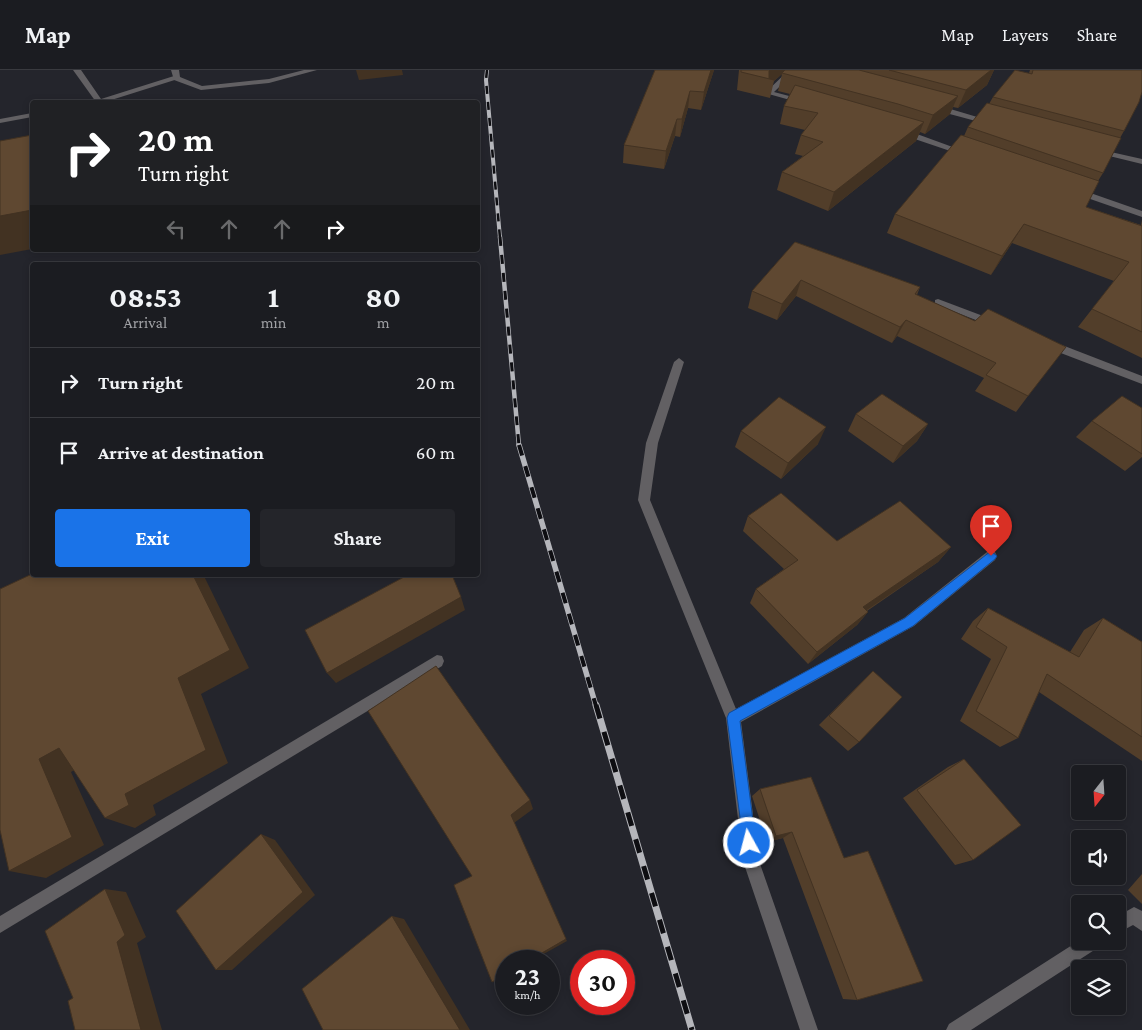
<!DOCTYPE html>
<style>
body{margin:0;font-family:"Crimson Pro",serif;background:#24252a;color:#f1f3f6;height:100vh;display:flex;flex-direction:column;font-size:19px;white-space:nowrap}
*{box-sizing:border-box;margin:0}
p{font-size:16px;color:#a0a1a5}
.icon{flex:none;width:28px;height:28px;fill:none;stroke:currentColor;stroke-width:2;stroke-linecap:round;stroke-linejoin:round}
.map{position:relative;flex:1;overflow:hidden}
.drawer{position:absolute;left:30px;top:192px;width:450px;height:315px;display:flex;flex-direction:column;background:#1b1c21;border-radius:5px;box-shadow:0 2px 8px #0003,0 0 0 1px #393a3f}
.drawer>*{flex:none}
.top-card{position:absolute;left:30px;top:30px;width:450px;height:152px;border-radius:5px;box-shadow:0 2px 8px #0003,0 0 0 1px #393a3f;background:#202124;color:#fff;overflow:hidden}
.needle{width:32px;rotate:197deg}
.buttons{position:absolute;left:1071px;top:695px;display:grid;gap:10px}
.buttons a{display:grid;place-items:center;width:55px;height:55px;border-radius:5px;background:#1b1c21;box-shadow:0 2px 8px #0003,0 0 0 1px #393a3f;font-size:25px}
.speed{position:absolute;left:495px;top:880px;display:flex;gap:10px;font-size:25px;font-weight:700;text-align:center}
.speed>*{display:grid;place-content:center;width:65px;height:65px;border-radius:50%;background:#1b1c21;box-shadow:0 2px 8px #0003,0 0 0 1px #393a3f;line-height:1}
.speed small{font-size:12px;font-weight:400}
.speed .limit{border:8px solid #d22;background:#fff;color:#111}
.pin{position:absolute;display:grid;place-items:center;width:42px;height:42px;color:#fff;margin:-51px -21px;border-radius:50% 50% 50% 0;rotate:-45deg;box-shadow:0 0 5px #0007}
.pin .icon{rotate:45deg}
.me{position:absolute;width:55px;margin:-28px;rotate:353deg;stroke-linejoin:round;filter:drop-shadow(0 0 4px #0008)}
.turn{display:flex;align-items:center;gap:18px;height:105px;padding:0 25px;font-size:22px}
.turn .icon{width:65px;height:65px;stroke-width:2.5}
.turn b{display:block;font-size:35px;line-height:42px}
.lanes{display:flex;align-items:center;height:48px;padding:0 25px;background:#0003;justify-content:center;gap:25px;direction:ltr}
.lanes .off{opacity:.35}
.eta{display:flex;justify-content:space-evenly;align-items:center;height:85px;text-align:center}
.eta b{font-size:30px;font-weight:700;line-height:35px}
.action{display:flex;gap:10px;margin-top:auto;padding:10px 25px}
.action a{flex:1;height:58px;border-radius:5px;background:#1a73e8;color:#fff;font-size:20px;font-weight:700;line-height:58px;text-align:center}
.action a+a{background:#24252a;color:#f1f3f6}
ul{padding:0;list-style:none}
li{display:flex;align-items:center;gap:15px;height:70px;padding:0 25px;border-top:1px solid #393a3f}
li div{flex:1}
li b{display:block;font-size:19px}
li em{font-style:normal}
header{display:flex;align-items:center;gap:30px;box-sizing:border-box;height:70px;padding:0 25px;background:#1b1c21;border-bottom:1px solid #393a3f}
header strong{font-size:24px}
nav{display:flex;gap:28px;margin-inline-start:auto;font-size:18px}
.map>svg:first-child{display:block}
</style>
<header>
<strong>Map</strong>
<nav><a>Map</a><a>Layers</a><a>Share</a></nav>
</header>
<div class="map">
<svg width="1142" height="960" viewBox="0 0 1142 960">
<rect width="100%" height="100%" fill="#24252c"/>
<g fill="none" stroke-linecap="round" stroke-linejoin="round">
<g fill="#626063" fill-rule="evenodd">
<path d="M73,0H81L101,29L174,6L181,8L105,32H96Z"/>
<path d="M32,43V47L0,53V49Z"/>
</g>
<g fill="#626063" fill-rule="evenodd">
<path d="M171,0H179L180,7L202,16L269,9L304,0H317L269,13L201,20L174,10Z"/>
<path d="M789,0H797L774,22L808,31V35L765,23Z"/>
<path d="M931,35H937L994,52L987,54L931,39Z"/>
<path d="M900,60H906L969,83L962,85L900,64Z"/>
<path d="M1093,78L1142,89V94L1093,82Z"/>
<path d="M1073,119H1079L1142,141V147L1073,123Z"/>
<path d="M938,229L999,252L1000,254L999,256H991L935,234V230Z"/>
<path d="M1049,270L1142,306V314L1045,277L1044,274Z"/>
<path d="M679,288L684,292L658,373L650,430L736,639L904,548L987,482L991,481L995,482L997,486L995,490L914,556L741,652L759,791L818,960H800L743,791L726,648L638,430L646,373L674,292Z"/>
<path d="M437,585L442,586L444,591L442,596L0,863V846Z"/>
<path d="M1134,837L1142,841V861L1133,855L1118,863V846Z"/>
<path d="M1080,870V871H1101L1099,877L971,960H946L949,954Z"/>
</g>
<defs>
<path id="rail-far3" d="M487,0L486,10L500,168"/>
<path id="rail-far2" d="M500,167L519,376"/>
<path id="rail-far1" d="M519,375L596,636"/>
<path id="rail" d="M596,635L692,960"/>
</defs>
<use href="#rail-far3" stroke="#b5b6bb" stroke-width="4"/>
<use href="#rail-far2" stroke="#b5b6bb" stroke-width="4.5"/>
<use href="#rail-far1" stroke="#b5b6bb" stroke-width="5.5"/>
<use href="#rail" stroke="#b5b6bb" stroke-width="7"/>
<use href="#rail-far3" stroke="#0e0e12" stroke-width="2.5" stroke-dasharray="8" stroke-linecap="butt"/>
<use href="#rail-far2" stroke="#0e0e12" stroke-width="3" stroke-dasharray="9" stroke-linecap="butt"/>
<use href="#rail-far1" stroke="#0e0e12" stroke-width="4" stroke-dasharray="11" stroke-linecap="butt"/>
<use href="#rail" stroke="#0e0e12" stroke-width="5" stroke-dasharray="14" stroke-linecap="butt"/>
</g>
<g fill="#523e2a">
<path d="M655,0H714L701,40L688,38L680,67L675,66L664,99L623,93L624,75Z"/>
<path d="M739,0H994L987,15L958,38L953,37L950,44L925,64L920,62L916,71L828,141L777,120L782,102L803,86L795,84L801,65L805,60L780,54L784,36L790,24L778,21L782,4L774,11L770,28L737,20Z"/>
<path d="M1030,0H1142L1124,61L1120,68L1103,103L1098,111L1086,137L1141,155L1142,150V288L1078,257L1114,211L1012,173L991,205L887,163L895,144L964,66L968,57L989,34L993,27L1029,3Z"/>
<path d="M795,172L920,217L917,225L975,251L1028,326L1016,342L975,321L984,308L897,266L892,273L796,226L777,250L748,238L752,221Z"/>
<path d="M1142,338V387L1125,401L1076,367L1092,351Z"/>
<path d="M856,344L928,354L917,371L893,393L848,361Z"/>
<path d="M741,361L818,374L781,409L735,377Z"/>
<path d="M748,446L837,471L951,477L938,492L867,541L868,542L857,555L808,594L750,533L756,519L784,499L743,461Z"/>
<path d="M988,538L1070,582L1084,560L1103,548L1142,572V691L1039,622L1018,668L1000,677L960,651L991,589L961,569L973,551Z"/>
<path d="M873,601L859,672L848,681L819,655Z"/>
<path d="M964,689L973,790L955,795L903,728L948,697Z"/>
<path d="M811,707L857,930L843,929L783,768L767,772L752,726L760,719Z"/>
<path d="M1142,804V834L1128,820Z"/>
</g>
<g fill="#423222">
<path d="M356,0H402L403,5L359,10Z"/>
<path d="M711,0H714L701,40L704,22Z"/>
<path d="M770,0H786L782,3V4L774,11V10L767,8L769,1Z"/>
<path d="M991,0H994L987,15L958,38L966,20Z"/>
<path d="M690,21L688,38L680,67L682,49Z"/>
<path d="M958,26L950,44L925,64L933,45Z"/>
<path d="M677,49L675,66L664,99L666,81Z"/>
<path d="M924,52L916,71L828,141L834,122Z"/>
<path d="M32,140V179L0,185V146Z"/>
<path d="M1024,154L1012,173L991,205L1002,186Z"/>
<path d="M801,210L796,226L777,250L782,234Z"/>
<path d="M906,250L897,266L892,273L900,257Z"/>
<path d="M928,354L917,371L893,393L903,376Z"/>
<path d="M826,357L818,374L781,409L788,393Z"/>
<path d="M951,477L938,492L852,550L863,537Z"/>
<path d="M193,505H206L204,506L249,598L201,624L228,693L153,735L156,745L135,758L105,748L125,724L178,608Z"/>
<path d="M461,527L465,540L336,613L327,603Z"/>
<path d="M868,542L857,555L808,594L817,582Z"/>
<path d="M59,678L90,691L71,702L104,775L46,808L9,801L39,689Z"/>
<path d="M530,730L533,739L514,753L511,745Z"/>
<path d="M792,762L783,768L767,772L776,766Z"/>
<path d="M261,764L275,770L315,825L232,900H216Z"/>
<path d="M105,819L126,822L146,867L137,873L162,960H141L117,872Z"/>
<path d="M392,846L404,849L470,960H460Z"/>
<path d="M566,869L567,871L531,891H528Z"/>
<path d="M506,904V906L497,911L492,912Z"/>
</g>
<g fill="#5f4831" stroke="#423222">
<path d="M655,0H711L704,22L690,21L682,49H677L666,81L624,75Z"/>
<path d="M741,0H770L769,1V8L774,10L741,2Z"/>
<path d="M785,0H859L958,26L933,45L898,34L782,3Z"/>
<path d="M889,0H991L966,20Z"/>
<path d="M1015,0L1032,4L1033,0H1142V22L1139,32L1124,61L993,27Z"/>
<path d="M795,15L924,52L834,122L782,102L823,72L801,65L818,43L784,36Z"/>
<path d="M987,33L1121,68L1103,103L968,57Z"/>
<path d="M32,65V140L0,146V71Z"/>
<path d="M961,65L1099,111L1086,137L1142,156V262L1092,239L1129,192L1024,154L1002,186L895,144Z"/>
<path d="M795,172L920,217L915,224L975,251L988,239L1066,277L1028,326L986,305L996,293L906,250L900,257L801,210L782,234L752,221Z"/>
<path d="M882,324L928,354L903,376L856,344Z"/>
<path d="M1122,326L1142,338V384L1092,351Z"/>
<path d="M779,327L826,357L788,393L741,361Z"/>
<path d="M781,423L837,471L900,431L951,477L863,537L868,542L817,582L756,519L798,490L748,446Z"/>
<path d="M32,504V505H193L230,580L178,608L206,680L125,724L129,735L105,748L59,678L39,689L72,767L9,801L0,760V519Z"/>
<path d="M403,505H452L461,527L327,603L305,560L404,507Z"/>
<path d="M988,538L1079,587L1103,548L1142,572V667L1047,604L1018,668L976,641L1007,577L976,557Z"/>
<path d="M436,596L530,730L511,745L566,869L528,891H506V904L492,912L454,815L472,806L368,641Z"/>
<path d="M873,601L902,627L859,672L829,646Z"/>
<path d="M964,689L1021,755L973,790L917,720Z"/>
<path d="M811,707L844,788L868,781L923,911L857,930L792,762L776,766L760,719Z"/>
<path d="M261,764L303,822L216,900L176,841Z"/>
<path d="M105,819L125,865L117,872L141,960H75L68,931L73,928L45,861Z"/>
<path d="M392,846L460,960H323L302,919Z"/>
</g>
<path fill="#1a73e8" stroke="#114b97" d="M991,481L997,486L995,489L913,556L740,651L756,773L754,778L749,780L744,778L727,648L729,643L905,548Z"/>
</svg>
<div class="buttons">
<a><svg class="needle" viewBox="-14 -14 28 28"><path d="M0-13l5 13h-10z" fill="#e53935"/><path d="M0 13l5-13h-10z" fill="#a0a1a5"/></svg></a>
<a><svg class="icon" aria-label="sound" viewBox="0 0 24 24"><path d="M4 9h4l5-4v14l-5-4H4zM17 9q2 3 0 6"/></svg></a>
<a><svg class="icon" aria-label="search" viewBox="0 0 24 24"><circle cx="10" cy="10" r="6"/><path d="M15 15l6 6"/></svg></a>
<a><svg class="icon" aria-label="layers" viewBox="0 0 24 24"><path d="M12 4l9 5-9 5-9-5zM3 14l9 5 9-5"/></svg></a>
</div>
<div class="speed"><div>23<small>km/h</small></div><div class="limit">30</div></div>
<div class="pin" style="left:991px;top:486px;background:#d93025"><svg class="icon" aria-label="arrive" viewBox="0 0 24 24"><path d="M6 21V4h12l-3 4 3 4H6"/></svg></div>
<svg class="me" style="left:749px;top:773px" viewBox="-20 -20 40 40"><circle r="17" fill="#1a73e8" stroke="#fff" stroke-width="3"/><path d="M0-11L8 9 0 5-8 9z" fill="#fff"/></svg>
<div class="top-card">
<div class="turn"><svg class="icon" aria-label="right" viewBox="0 0 24 24"><path d="M7 20v-9h11M14 6l5 5-5 5"/></svg><div><b>20 m</b>Turn right</div></div>
<div class="lanes"><svg class="icon off" aria-label="left" viewBox="0 0 24 24"><path d="M17 20v-9H6M10 6l-5 5 5 5"/></svg><svg class="icon off" aria-label="ahead" viewBox="0 0 24 24"><path d="M12 20V5M6 11l6-6 6 6"/></svg><svg class="icon off" aria-label="ahead" viewBox="0 0 24 24"><path d="M12 20V5M6 11l6-6 6 6"/></svg><svg class="icon" aria-label="right" viewBox="0 0 24 24"><path d="M7 20v-9h11M14 6l5 5-5 5"/></svg></div>
</div>
<section class="drawer">
<div class="eta">
<div><b>08:53</b><p>Arrival</p></div>
<div><b>1</b><p>min</p></div>
<div><b>80</b><p>m</p></div>
</div>
<ul>
<li><svg class="icon" aria-label="right" viewBox="0 0 24 24"><path d="M7 20v-9h11M14 6l5 5-5 5"/></svg><div><b>Turn right</b></div><em>20 m</em></li>
<li><svg class="icon" aria-label="arrive" viewBox="0 0 24 24"><path d="M6 21V4h12l-3 4 3 4H6"/></svg><div><b>Arrive at destination</b></div><em>60 m</em></li>
</ul>
<div class="action"><a>Exit</a><a>Share</a></div>
</section>
</div>
